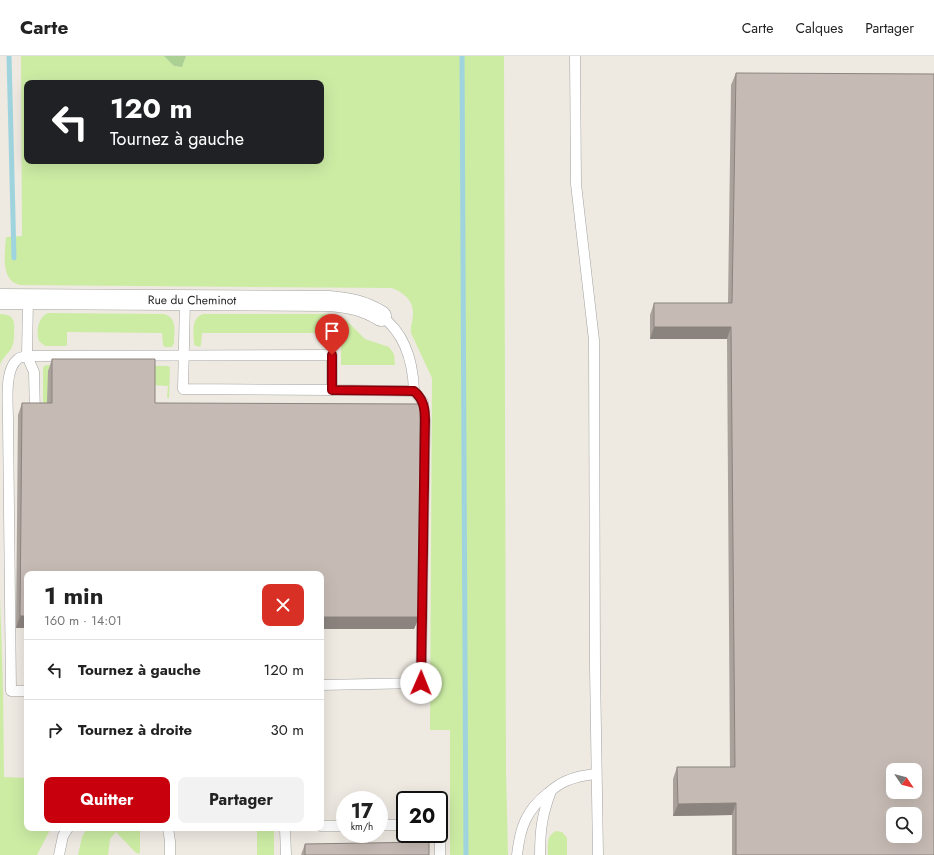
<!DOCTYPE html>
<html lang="fr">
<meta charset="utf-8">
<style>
body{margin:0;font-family:Jost,sans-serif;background:#f2f2f2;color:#222;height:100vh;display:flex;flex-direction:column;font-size:15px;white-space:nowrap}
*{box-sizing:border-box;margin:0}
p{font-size:13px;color:#767676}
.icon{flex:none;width:22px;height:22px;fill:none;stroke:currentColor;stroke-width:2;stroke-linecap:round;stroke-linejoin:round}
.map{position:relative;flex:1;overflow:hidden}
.panel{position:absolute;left:24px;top:515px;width:300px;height:260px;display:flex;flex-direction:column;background:#fff;border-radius:8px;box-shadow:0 4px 16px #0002}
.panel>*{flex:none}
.guide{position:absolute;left:24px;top:24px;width:300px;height:84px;border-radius:8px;box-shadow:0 4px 16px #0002;background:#202124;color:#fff;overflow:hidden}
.needle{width:26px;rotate:125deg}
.fabs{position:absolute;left:886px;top:707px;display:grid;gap:8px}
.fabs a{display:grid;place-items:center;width:36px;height:36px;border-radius:8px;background:#fff;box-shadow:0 4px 16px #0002;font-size:20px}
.speed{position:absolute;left:336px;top:735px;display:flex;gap:8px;font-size:20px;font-weight:700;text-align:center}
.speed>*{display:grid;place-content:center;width:52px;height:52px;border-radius:50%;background:#fff;box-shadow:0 4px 16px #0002;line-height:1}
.speed small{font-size:10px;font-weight:400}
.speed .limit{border:2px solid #111;border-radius:6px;background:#fff;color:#111}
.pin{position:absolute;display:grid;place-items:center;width:34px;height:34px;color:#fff;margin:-41px -17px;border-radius:50% 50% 50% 0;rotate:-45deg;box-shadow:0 0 4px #0007}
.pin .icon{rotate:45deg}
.me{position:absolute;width:44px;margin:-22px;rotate:1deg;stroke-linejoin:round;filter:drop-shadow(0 0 3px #0008)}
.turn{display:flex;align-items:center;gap:14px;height:84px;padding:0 20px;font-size:18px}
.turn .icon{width:52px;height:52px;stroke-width:2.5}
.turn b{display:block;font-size:28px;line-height:34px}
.round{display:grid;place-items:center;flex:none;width:42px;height:42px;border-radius:8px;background:#f2f2f2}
.head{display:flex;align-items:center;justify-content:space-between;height:68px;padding:0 20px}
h1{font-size:24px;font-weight:700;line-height:30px}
.primary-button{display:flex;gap:8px;margin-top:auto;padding:8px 20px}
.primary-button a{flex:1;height:46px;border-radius:8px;background:#c8000e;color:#fff;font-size:16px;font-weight:700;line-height:46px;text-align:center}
.primary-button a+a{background:#f2f2f2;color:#222}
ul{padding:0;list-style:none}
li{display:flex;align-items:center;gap:12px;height:60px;padding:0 20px;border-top:1px solid #e0e0e0}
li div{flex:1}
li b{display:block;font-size:15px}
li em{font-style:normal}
header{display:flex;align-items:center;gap:24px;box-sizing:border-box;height:56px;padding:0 20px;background:#fff;border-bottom:1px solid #e0e0e0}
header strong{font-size:19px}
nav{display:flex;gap:22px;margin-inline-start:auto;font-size:14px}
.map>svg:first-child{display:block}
</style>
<header>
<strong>Carte</strong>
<nav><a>Carte</a><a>Calques</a><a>Partager</a></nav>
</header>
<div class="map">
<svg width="934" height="799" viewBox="0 0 934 799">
<rect width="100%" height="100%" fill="#eee9e1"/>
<g fill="#cceca4" fill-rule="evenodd">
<path d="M21,0H164L174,10L182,11L186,0H504L506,714L508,799H450V674H430L432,322L411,277C410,271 413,265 413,258C414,245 403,236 392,232L20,229C0,225 5,197 6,181L22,180ZM27,27H321V105H27Z"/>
<path d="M48,257L164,258C178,262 174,276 174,287L172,291H165L163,289L162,277L67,276V289L65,290H45L39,285C36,275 38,261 48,257Z"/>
<path d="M0,258C14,258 15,265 14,277C14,283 14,288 11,293C7,299 2,302 0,309V539L3,635L4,721L27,722V772H51L37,799H0Z"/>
<path d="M203,258H327L345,263L365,283L389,291L394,298L395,309H341V277H202L201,289L200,291L194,289C194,278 190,262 203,258Z"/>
<path d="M47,309H65L47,359H43V312L44,310Z"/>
<path d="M85,309L167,310L170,311L169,342H167L168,330L151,329Z"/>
<path d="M87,772H140V796L139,798L135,796L116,776L110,783L108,799H78L82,781Z"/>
<rect x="257" y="772" width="17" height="27"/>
<path d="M556,775L562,776L567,782V799H548C548,789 546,780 556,775Z"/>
</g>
<path fill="#aad094" d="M164,0H186L182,11L174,10Z"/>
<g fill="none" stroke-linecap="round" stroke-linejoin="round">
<g stroke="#9fd4de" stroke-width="5">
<path d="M9,0L14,202"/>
<path d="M462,0L466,799"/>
</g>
<defs>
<g id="lane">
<path d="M575,0L576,128L594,284L595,612L598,799"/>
<path d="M28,243L27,300L332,299V334L414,335C413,306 405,277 381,260"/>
<path d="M185,244L183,333L332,334"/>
<path d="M321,629L421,627L425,364L423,346L414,335"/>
<path d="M27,635H11L8,364C8,348 4,313 18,303C20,301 24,301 27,300L34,316L35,359"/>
<path d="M439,768H440V799"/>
<path d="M379,769H405"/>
<path d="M321,770H345"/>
<path d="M168,772L170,785V799"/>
<path d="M285,772L286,799"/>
<path d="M59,799L63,780L68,772"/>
<path d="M517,799C520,772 526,754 548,737C554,732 559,728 566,725C575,721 586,719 596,718"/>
<path d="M540,799C540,774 542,759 551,735"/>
</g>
<g id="street">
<path id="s1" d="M0,243L329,245C350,247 363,249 381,260"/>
</g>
</defs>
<use href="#lane" stroke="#a3a3a3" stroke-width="11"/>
<use href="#street" stroke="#a3a3a3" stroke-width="21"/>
<use href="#lane" stroke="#fff" stroke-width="10"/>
<use href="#street" stroke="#fff" stroke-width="20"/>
</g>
<g fill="#aaa19b">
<path d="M736,17L934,799H732V759L673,760V723L677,711H730L727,283H650V259L654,247H728L731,29Z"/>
<path d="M52,303L155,347L419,561L414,573L16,572L18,359L22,347H47L48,315Z"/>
<path d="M305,788L429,799H301Z"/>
</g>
<g fill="#8b837e">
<path d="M654,271H731L727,283H650Z"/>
<path d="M20,560H27V572H16Z"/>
<path d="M321,561H419L414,573H321Z"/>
<path d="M736,747L732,759L673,760L678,748Z"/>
</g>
<g fill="#c6bbb4" stroke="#8b837e" fill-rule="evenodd">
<path d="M736,17L934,18V799H736V747L678,748L677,711H735L731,271H654V247H732ZM893,714H915V736H893ZM893,758H915V780H893Z"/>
<path d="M52,303H155V347L420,348L419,561H321V518H27V560H20L22,347H52Z"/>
<path d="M429,786V799H305V788Z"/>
</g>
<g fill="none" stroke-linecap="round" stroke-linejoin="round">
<defs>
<path id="route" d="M332,299V334L414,335C423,343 425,351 425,364L421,627"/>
</defs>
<use href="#route" stroke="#820009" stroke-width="10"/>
<use href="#route" stroke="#c8000e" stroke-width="7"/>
</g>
<g text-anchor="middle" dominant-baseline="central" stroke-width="3" stroke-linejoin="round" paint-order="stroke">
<g font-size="12" fill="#1c1c1c" stroke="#fff">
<text stroke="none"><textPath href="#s1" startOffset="192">Rue du Cheminot</textPath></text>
</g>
</g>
</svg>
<div class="fabs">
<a><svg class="needle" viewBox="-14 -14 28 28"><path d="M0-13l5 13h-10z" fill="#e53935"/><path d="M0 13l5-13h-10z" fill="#767676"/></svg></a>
<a><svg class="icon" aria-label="search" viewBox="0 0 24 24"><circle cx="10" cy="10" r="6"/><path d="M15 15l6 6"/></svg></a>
</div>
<div class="speed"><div>17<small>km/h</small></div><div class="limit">20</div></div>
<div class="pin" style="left:332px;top:299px;background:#d93025"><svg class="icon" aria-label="arrive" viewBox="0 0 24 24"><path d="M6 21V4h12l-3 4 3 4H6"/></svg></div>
<svg class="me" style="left:421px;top:627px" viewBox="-20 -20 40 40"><circle r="19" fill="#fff"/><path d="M0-13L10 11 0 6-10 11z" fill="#c8000e"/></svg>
<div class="guide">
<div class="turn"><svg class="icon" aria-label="left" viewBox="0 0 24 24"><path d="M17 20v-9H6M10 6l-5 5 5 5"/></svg><div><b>120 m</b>Tournez à gauche</div></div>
</div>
<section class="panel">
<div class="head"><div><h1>1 min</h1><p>160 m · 14:01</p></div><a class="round" style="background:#d93025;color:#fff"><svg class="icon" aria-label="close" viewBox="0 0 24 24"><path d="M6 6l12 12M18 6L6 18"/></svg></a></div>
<ul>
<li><svg class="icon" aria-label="left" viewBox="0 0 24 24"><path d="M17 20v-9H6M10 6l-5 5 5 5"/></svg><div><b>Tournez à gauche</b></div><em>120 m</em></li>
<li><svg class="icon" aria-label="right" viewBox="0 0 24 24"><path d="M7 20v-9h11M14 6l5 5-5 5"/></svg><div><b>Tournez à droite</b></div><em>30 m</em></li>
</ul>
<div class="primary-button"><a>Quitter</a><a>Partager</a></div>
</section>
</div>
